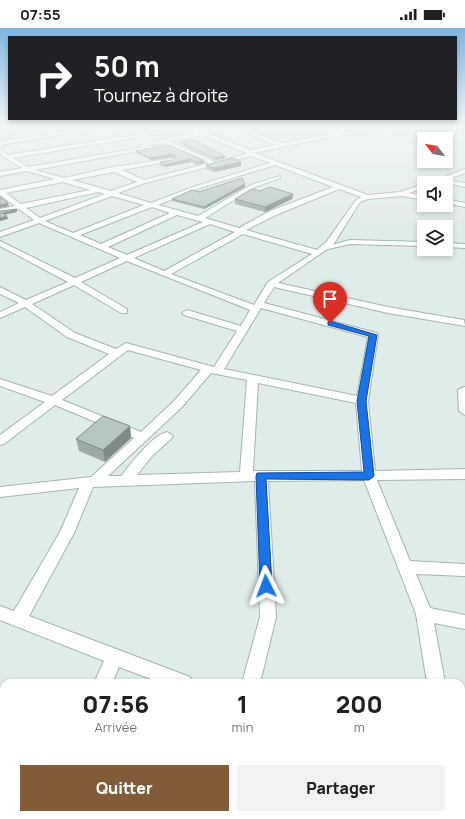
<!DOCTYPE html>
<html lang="fr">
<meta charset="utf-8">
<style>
body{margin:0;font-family:Manrope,sans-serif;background:#f2f2f2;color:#202124;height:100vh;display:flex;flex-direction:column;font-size:15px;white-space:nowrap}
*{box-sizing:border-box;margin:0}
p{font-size:13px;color:#757577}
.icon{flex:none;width:22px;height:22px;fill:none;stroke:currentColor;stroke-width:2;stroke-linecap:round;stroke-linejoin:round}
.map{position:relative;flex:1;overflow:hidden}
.side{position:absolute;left:0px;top:651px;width:465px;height:140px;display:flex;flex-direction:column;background:#fff;border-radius:12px 12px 0 0;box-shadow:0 2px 6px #0003}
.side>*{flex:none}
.banner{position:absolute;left:8px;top:8px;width:449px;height:84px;border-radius:0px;box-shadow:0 2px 6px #0003;background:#202124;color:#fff;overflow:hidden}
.needle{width:26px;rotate:301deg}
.tools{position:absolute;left:417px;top:104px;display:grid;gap:8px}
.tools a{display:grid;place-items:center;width:36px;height:36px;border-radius:0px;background:#fff;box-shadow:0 2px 6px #0003;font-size:20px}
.pin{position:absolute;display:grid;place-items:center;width:34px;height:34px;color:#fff;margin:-41px -17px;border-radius:50% 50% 50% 0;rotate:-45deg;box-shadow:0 0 4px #0007}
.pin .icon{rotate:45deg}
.me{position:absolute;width:44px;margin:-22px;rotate:357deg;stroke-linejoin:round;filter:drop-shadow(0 0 3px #0008)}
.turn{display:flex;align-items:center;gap:14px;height:84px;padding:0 20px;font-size:18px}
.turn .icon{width:52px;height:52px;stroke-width:2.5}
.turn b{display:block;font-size:28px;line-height:34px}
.eta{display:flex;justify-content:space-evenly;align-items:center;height:68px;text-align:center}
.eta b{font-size:24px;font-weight:800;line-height:28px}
.cta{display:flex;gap:8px;margin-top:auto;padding:8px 20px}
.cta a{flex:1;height:46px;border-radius:0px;background:#825b38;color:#fff;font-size:16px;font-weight:800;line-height:46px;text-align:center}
.cta a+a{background:#f2f2f2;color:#202124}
.status{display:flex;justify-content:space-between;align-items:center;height:28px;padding:0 20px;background:#fff;direction:ltr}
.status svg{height:11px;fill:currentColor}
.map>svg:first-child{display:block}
</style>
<div class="status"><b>07:55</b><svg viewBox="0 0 49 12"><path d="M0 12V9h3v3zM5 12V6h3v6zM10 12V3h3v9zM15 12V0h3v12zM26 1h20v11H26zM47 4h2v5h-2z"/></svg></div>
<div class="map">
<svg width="465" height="791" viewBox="0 0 465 791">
<rect width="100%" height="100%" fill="#e0ecea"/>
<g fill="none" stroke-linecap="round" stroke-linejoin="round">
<defs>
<g id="service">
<path d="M350,212L424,214V218L350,216L324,222L321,220Z"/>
<path d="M446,215L465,216V220L446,219Z"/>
</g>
<g id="minor">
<path d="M43,96H55L0,105V101Z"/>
<path d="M118,96H129L0,117V113Z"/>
<path d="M202,96H213L195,100L250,122L276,117L223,96H229L283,115L335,105L309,96H315L341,104L396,96L394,99L320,111L254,125L368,167L400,164L424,156V160L409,165L424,168V172L402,168L368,171L360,174L333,217L278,255L388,279L464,292L465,298L388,285L274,259L264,275L377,305L378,307L368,373L375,443L465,441V451L377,452L410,533L465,536V548L416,546L430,580L465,587V601L434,595L445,655H427L416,586L364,452L268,453L276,589L260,655H242L260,589L255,453L93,459L74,505L29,588L190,649L193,655H162L119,639L112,655H94L104,633L0,592V578L14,583L60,504L79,460L0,469V459L91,449L134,410L55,377L4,416L0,417V407L45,374L0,358V351L52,368L109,326L67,309L25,279L0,290V284L19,275L0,266V259L26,272L68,254L0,218V213L75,250L120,230L39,195L0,209V204L34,192L19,181L0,185V181L15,178L0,167V162L55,151L27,143L0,148V144L22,140L1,127L0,121L8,127ZM188,101L197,105L139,117L142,119L162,115L209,135L144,152L122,142L172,133L175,131L174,130L113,139L64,150L35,142L154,120L151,118L28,139L13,130ZM202,107L246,125L247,126L215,134L169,113ZM251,128L270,135L193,159L151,175L118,165L145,155ZM275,137L333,159L270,183L239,200L205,190L255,159L280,150V148L251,157L198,188L158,177L197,161ZM114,144L137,154L111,163L72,152ZM63,154L90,162L21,176L6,165ZM339,161L361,169L356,172L327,213L317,222L246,202L276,187ZM98,164L105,166L40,190L26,180ZM112,168L144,177L73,205L45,193ZM152,179L170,185L101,216L80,207ZM177,187L203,194L127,227L108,219ZM210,196L235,204L164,243L134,230ZM243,206L312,226L268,254L254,277L171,246ZM127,233L250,282L241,298L187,282L182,285L184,287L237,303L214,339L126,315L116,321L75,305L32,276L74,257L121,285H127V281L81,254ZM261,280L368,309L357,368L224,341ZM128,322L201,342L174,373L141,404L62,372ZM211,345L247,352L240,444L137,447L152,428L171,411L173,408L167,404C151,408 132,435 121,448H108L182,379ZM258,355L356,375L362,443H253Z"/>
<path d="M465,141V145L446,152L465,155V159L446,155H429Z"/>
<path d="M446,171L465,175V179L446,175Z"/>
<path d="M464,359H465V387L459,383L458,362Z"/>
<path d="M461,754L465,755V776L461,775Z"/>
<path d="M37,787H59L57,791H35Z"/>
<path d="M133,787H155L153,791H131Z"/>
<path d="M338,787H360L359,791H337Z"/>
</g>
</defs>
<use href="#service" stroke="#a3b4b3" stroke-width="2"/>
<use href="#minor" stroke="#a3b4b3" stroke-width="2"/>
<use href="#service" fill="#fff" fill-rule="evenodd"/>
<use href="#minor" fill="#fff" fill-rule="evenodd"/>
</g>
<g fill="#9daba8">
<path d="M180,114L225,130L215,132L181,117Z"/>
<path d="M168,117L204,132V135L197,137L191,134L165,139L160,137V134L173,132L175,129H174L151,132L136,125V123Z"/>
<path d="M241,134V138L214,144L206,141V137Z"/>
<path d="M245,159L204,181L172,173V171L199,164Z"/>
<path d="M260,163L293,166L292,171L265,184L235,176V171Z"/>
<path d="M130,398L131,410L105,434L79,423L76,411Z"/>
</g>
<g fill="#7f8b88">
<path d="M174,126V129L151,132L150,130Z"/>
<path d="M225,128V130L215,132V130Z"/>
<path d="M190,131L191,134L165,139V137Z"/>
<path d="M204,132V135L197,137V134Z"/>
<path d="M241,134V138L214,144V140Z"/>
<path d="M245,156V159L204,181V179Z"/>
<path d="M293,166L292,171L265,184V179Z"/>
<path d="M8,175L9,178L0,180V177Z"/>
<path d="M17,181V184L3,187L2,185Z"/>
<path d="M7,188L8,191L0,193V190Z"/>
<path d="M130,398L131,410L105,434L103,422Z"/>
</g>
<g fill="#b6c7c3" stroke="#7f8b88">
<path d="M194,112L225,128L215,130L180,114Z"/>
<path d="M168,117L204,132L197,134L190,131L165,137L160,134L173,132L176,128L174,126L150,130L136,123Z"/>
<path d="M233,130L241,134L214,140L206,137Z"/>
<path d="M242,150L245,156L204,179L172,171L192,162L199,164Z"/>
<path d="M270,159L293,166L265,179L235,171L252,161L260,163Z"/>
<path d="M0,169L8,175L0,177Z"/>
<path d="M17,181L2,185L7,188L0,190V183Z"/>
<path d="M103,388L130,398L103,422L76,411Z"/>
</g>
<linearGradient id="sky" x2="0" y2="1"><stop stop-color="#80b5e0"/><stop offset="0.47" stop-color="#f1f6f6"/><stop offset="1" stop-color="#f1f6f6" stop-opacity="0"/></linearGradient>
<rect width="465" height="206" fill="url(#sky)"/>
<path fill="#1a73e8" stroke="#114b97" d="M330,293L377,307L366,373L374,448L369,452L266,451L272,558L270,561L266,563L262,561L260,558L256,448L257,445L364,444L357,373L369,308L328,297V294Z"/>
</svg>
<div class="tools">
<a><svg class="needle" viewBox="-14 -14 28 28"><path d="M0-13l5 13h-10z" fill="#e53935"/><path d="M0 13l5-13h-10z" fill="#757577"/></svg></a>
<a><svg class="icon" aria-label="sound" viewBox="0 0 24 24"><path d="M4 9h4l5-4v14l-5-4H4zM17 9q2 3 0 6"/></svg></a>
<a><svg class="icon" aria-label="layers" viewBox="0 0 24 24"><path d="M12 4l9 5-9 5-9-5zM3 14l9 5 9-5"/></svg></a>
</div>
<div class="pin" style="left:330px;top:295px;background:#d93025"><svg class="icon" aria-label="arrive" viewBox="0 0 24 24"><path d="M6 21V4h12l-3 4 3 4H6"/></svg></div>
<svg class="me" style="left:266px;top:558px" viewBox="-20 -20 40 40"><path d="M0-17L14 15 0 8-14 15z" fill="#1a73e8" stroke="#fff" stroke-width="4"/></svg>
<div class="banner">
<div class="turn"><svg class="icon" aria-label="right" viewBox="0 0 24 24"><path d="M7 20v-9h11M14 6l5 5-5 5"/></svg><div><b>50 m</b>Tournez à droite</div></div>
</div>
<section class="side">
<div class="eta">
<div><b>07:56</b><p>Arrivée</p></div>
<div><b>1</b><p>min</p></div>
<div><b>200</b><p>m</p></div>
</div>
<div class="cta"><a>Quitter</a><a>Partager</a></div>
</section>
</div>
